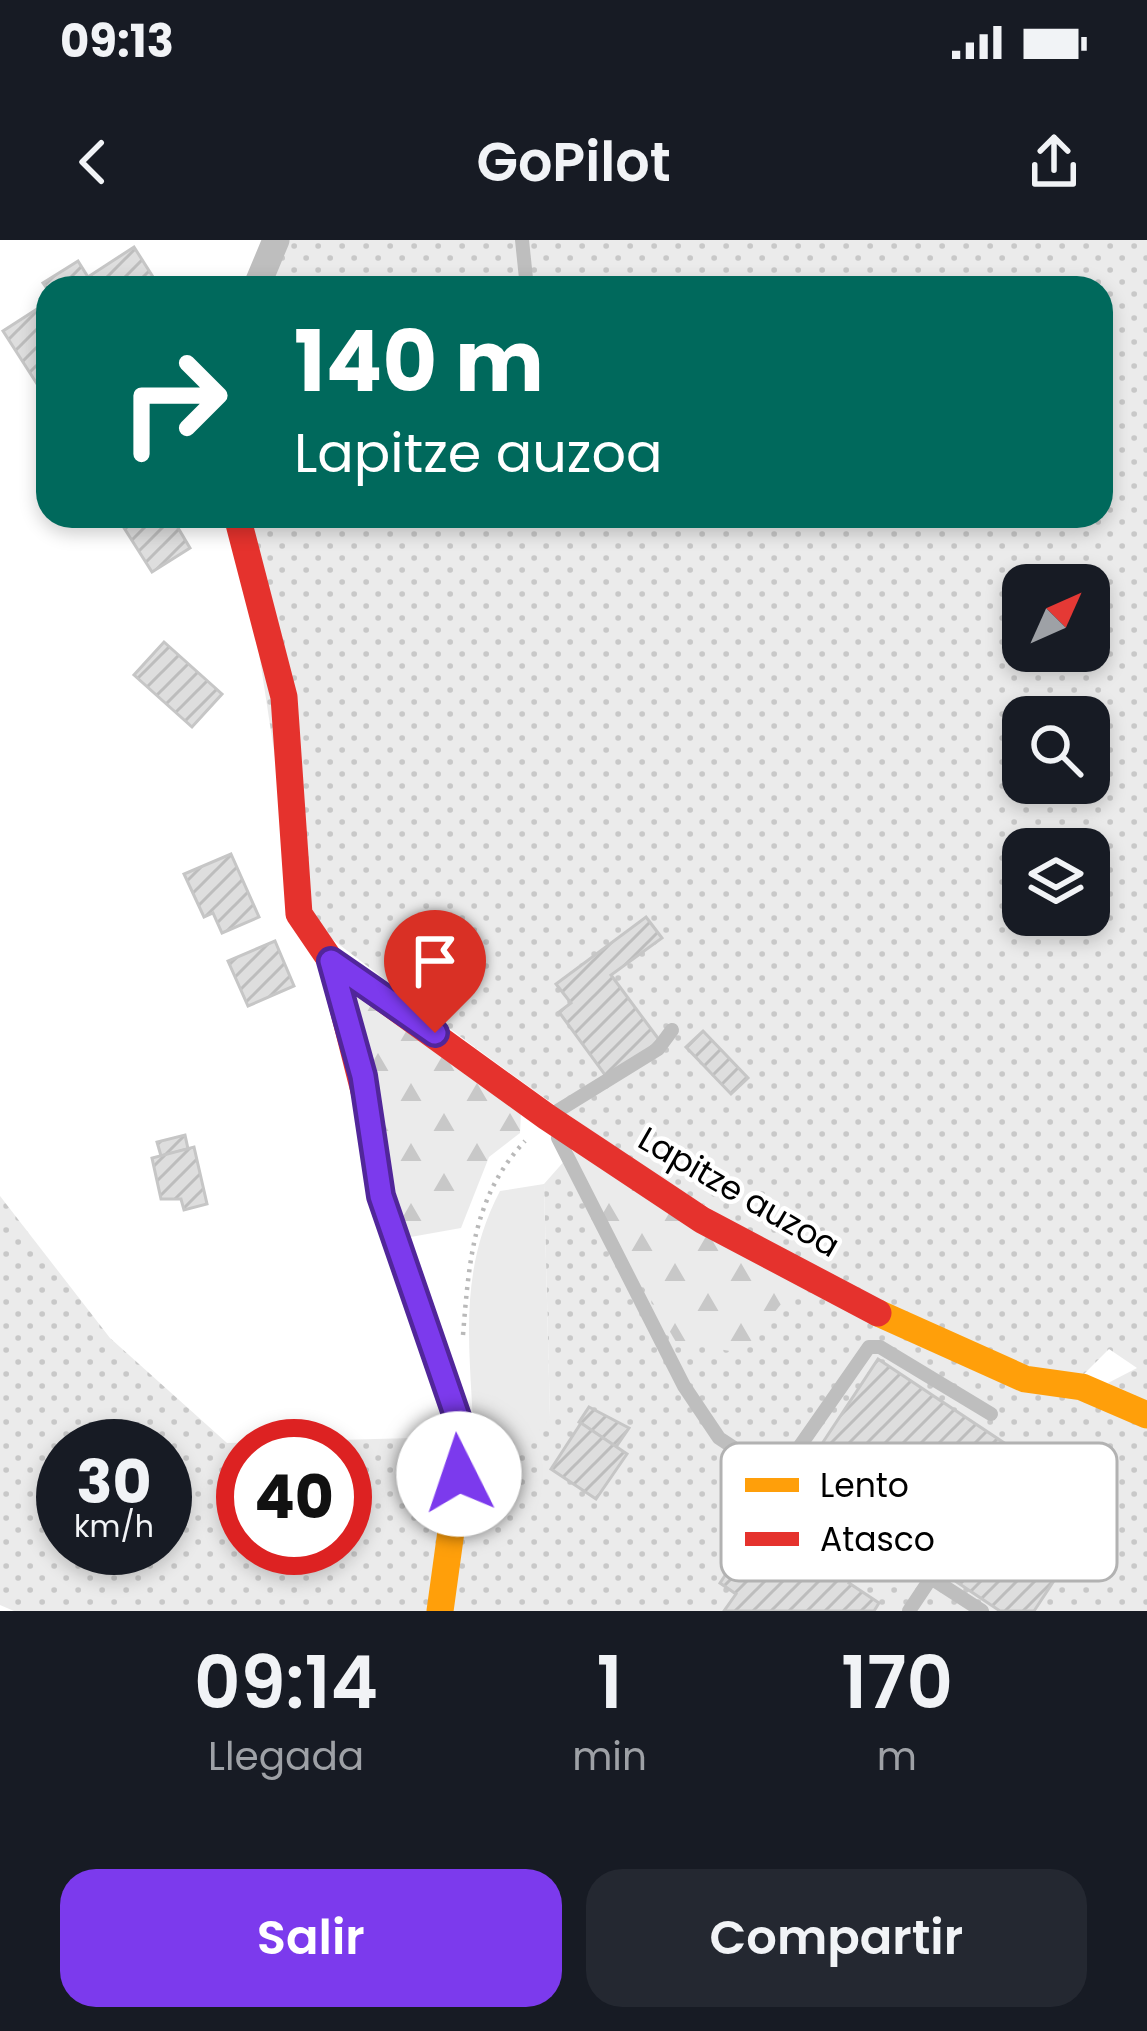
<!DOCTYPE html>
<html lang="es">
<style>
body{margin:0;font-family:Poppins,sans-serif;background:#242831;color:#f1f3f6;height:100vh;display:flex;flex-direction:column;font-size:45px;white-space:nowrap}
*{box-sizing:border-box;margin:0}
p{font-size:39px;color:#9ea1a6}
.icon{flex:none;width:66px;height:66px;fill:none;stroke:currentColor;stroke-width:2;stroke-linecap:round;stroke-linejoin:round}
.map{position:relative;height:1371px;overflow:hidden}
.panel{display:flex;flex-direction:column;background:#171b24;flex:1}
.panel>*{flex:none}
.guide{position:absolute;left:36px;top:36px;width:1077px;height:252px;border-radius:36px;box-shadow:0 6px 18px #0003;background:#00695c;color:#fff;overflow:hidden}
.needle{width:78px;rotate:45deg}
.tools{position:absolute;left:1002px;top:324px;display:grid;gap:24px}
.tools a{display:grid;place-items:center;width:108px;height:108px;border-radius:24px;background:#171b24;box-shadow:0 6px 18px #0003;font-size:60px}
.speed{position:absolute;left:36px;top:1179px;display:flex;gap:24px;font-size:60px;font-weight:700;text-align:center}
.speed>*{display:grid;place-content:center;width:156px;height:156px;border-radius:50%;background:#171b24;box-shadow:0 6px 18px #0003;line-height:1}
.speed small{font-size:30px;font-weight:400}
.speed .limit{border:18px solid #d22;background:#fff;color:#111}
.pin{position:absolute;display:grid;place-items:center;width:102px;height:102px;color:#fff;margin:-123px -51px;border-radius:50% 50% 50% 0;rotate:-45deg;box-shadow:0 0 12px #0007}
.pin .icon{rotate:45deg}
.me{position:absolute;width:132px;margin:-66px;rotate:356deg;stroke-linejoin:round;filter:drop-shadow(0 0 9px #0008)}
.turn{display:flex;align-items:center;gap:42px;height:252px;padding:0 60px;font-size:54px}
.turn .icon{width:156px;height:156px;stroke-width:2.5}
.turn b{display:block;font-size:84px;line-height:102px}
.eta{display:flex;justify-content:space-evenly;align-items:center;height:204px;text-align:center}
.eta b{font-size:72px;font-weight:600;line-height:84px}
.action{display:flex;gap:24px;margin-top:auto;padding:24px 60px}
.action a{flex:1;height:138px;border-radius:36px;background:#7c3aed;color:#fff;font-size:48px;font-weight:600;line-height:138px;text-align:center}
.action a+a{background:#242831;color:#f1f3f6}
.status{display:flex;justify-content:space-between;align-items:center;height:84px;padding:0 60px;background:#171b24;direction:ltr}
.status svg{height:33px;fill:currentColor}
header{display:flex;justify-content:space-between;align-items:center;height:156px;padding:0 60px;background:#171b24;font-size:54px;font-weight:600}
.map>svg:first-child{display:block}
</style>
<div class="status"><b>09:13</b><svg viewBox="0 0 49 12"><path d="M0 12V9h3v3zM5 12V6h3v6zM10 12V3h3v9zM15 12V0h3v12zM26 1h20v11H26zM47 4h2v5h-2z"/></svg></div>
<header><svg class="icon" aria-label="back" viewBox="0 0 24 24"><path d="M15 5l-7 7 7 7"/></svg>GoPilot<svg class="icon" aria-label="share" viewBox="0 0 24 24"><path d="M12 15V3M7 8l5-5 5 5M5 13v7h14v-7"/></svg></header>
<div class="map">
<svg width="1147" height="1371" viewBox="0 0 1147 1371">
<defs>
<pattern id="grass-dots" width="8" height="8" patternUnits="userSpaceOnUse" patternTransform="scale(3)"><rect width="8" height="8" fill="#ebebeb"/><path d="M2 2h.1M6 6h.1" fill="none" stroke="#c8c8c8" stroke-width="1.8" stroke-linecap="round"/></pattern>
<pattern id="forest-firs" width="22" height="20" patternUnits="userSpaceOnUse" patternTransform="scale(3)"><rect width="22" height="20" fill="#ebebeb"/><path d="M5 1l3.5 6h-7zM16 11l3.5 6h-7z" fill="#c8c8c8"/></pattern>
<pattern id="building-hatch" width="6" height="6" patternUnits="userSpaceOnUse" patternTransform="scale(3)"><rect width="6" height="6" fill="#dedede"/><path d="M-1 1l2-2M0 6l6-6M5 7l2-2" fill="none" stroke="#bdbdbd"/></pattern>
</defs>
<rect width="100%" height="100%" fill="#fff"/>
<g fill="url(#grass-dots)" fill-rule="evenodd">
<path d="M282,0H1147V1169L1108,1143L1137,1128L1109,1109L1079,1139C1015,1131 967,1104 909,1077C686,973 493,822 299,674L238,276H1101V48H259ZM1023,345H1089V411H1023ZM1023,477H1089V543H1023ZM1023,609H1089V675H1023Z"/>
<path d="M574,910L702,980L1147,1182V1371H14L0,1365V956L110,1098L227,1203L450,1197L550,1178L544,944ZM63,1206H165V1308H63ZM243,1206H345V1308H243Z"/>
</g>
<g fill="url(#forest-firs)">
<path d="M348,749L521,872L520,893L489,917L461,988L405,998Z"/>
<path d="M580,910L801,1039L742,1113L676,1102L573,927Z"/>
</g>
<path fill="#ebebeb" d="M544,944L550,1178L495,1241L474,1235C476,1134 450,1046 500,951Z"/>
<g fill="url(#building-hatch)" stroke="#c6c6c6" stroke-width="3">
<path d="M134,7L160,48L48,50L43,43L78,21L88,37Z"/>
<path d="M48,62V161L3,91Z"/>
<path d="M125,276H171L190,308L152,332L119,280Z"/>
<path d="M164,402L222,454L192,487L134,435Z"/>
<path d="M231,614L259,677L222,693L213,673L204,677L184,634Z"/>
<path d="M646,677L662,698L611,735L660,801L608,839L559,772L571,763L556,744Z"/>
<path d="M275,701L294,746L248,766L228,721Z"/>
<path d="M703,791L748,838L731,854L686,807Z"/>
<path d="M185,895L188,909L161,916L157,902Z"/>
<path d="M194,907L207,964L184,970L181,959H161L152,918Z"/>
<path d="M878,1119L1102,1268L1034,1371H1000L800,1237Z"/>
<path d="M589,1167L629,1188L616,1207L579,1182Z"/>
<path d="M581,1183L627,1214L596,1259L551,1229Z"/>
<path d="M808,1276L827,1289L824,1293L867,1316L849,1343L879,1363L874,1371H724L736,1354L720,1343L760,1283L790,1303Z"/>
</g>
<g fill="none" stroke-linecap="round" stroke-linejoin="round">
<path stroke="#b9b9b9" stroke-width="4.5" stroke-dasharray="3 6" stroke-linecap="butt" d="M463,1095C469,1022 473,956 525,901"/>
<g stroke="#bebebe" stroke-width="14">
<path d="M522,0L527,48"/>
<path d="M551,875L658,809L672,790"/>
<path d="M558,898L684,1146L719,1198L931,1338"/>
<path d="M779,1236L869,1107H880L991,1174"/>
<path d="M909,1371L931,1338L982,1371"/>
</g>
<path stroke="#bebebe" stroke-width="27" d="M256,48L276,0"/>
<g stroke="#ff9f0a" stroke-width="27">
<path d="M367,863L381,956L464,1197L440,1371"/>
<path d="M878,1073L1025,1139L1082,1147L1147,1175"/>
</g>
<g stroke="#e5322d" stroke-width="27">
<path d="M237,276L284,457L299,674L331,721L367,863"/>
<path d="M331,721L547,877L702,980L878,1073"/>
</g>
</g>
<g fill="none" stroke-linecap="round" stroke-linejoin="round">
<defs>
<path id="route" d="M435,793L331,721L363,836L381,956L464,1197L459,1234"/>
</defs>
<use href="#route" stroke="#51269a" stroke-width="30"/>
<use href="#route" stroke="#7c3aed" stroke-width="21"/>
</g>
<g text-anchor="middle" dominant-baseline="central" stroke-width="9" stroke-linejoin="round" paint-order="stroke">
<g font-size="33" fill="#000" stroke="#fff">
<text transform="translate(739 952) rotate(30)">Lapitze auzoa</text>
</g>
</g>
<rect x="721" y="1203" width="396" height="138" rx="18" fill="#fff" stroke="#b2b2b2" stroke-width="3"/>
<rect x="745" y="1238" width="54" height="14" fill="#ff9f0a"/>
<rect x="745" y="1292" width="54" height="14" fill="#e5322d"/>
<g font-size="33" fill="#000">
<text x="820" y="1257">Lento</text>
<text x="820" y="1311">Atasco</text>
</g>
</svg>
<div class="tools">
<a><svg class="needle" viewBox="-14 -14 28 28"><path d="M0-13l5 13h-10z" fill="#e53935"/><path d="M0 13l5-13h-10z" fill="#9ea1a6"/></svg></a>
<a><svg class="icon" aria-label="search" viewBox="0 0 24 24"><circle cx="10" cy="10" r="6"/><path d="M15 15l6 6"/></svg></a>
<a><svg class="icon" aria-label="layers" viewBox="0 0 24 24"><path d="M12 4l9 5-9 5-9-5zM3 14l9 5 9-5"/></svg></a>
</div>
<div class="speed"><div>30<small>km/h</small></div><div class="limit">40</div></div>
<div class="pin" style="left:435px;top:793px;background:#d93025"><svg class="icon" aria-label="arrive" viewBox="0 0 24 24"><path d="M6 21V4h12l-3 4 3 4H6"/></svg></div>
<svg class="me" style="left:459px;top:1234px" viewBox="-20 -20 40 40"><circle r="19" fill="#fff"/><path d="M0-13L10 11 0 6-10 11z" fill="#7c3aed"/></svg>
<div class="guide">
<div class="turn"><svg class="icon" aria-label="right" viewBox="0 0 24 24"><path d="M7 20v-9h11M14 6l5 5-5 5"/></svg><div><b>140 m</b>Lapitze auzoa</div></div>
</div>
</div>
<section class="panel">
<div class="eta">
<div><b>09:14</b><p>Llegada</p></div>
<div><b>1</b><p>min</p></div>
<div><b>170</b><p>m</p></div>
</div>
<div class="action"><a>Salir</a><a>Compartir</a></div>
</section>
